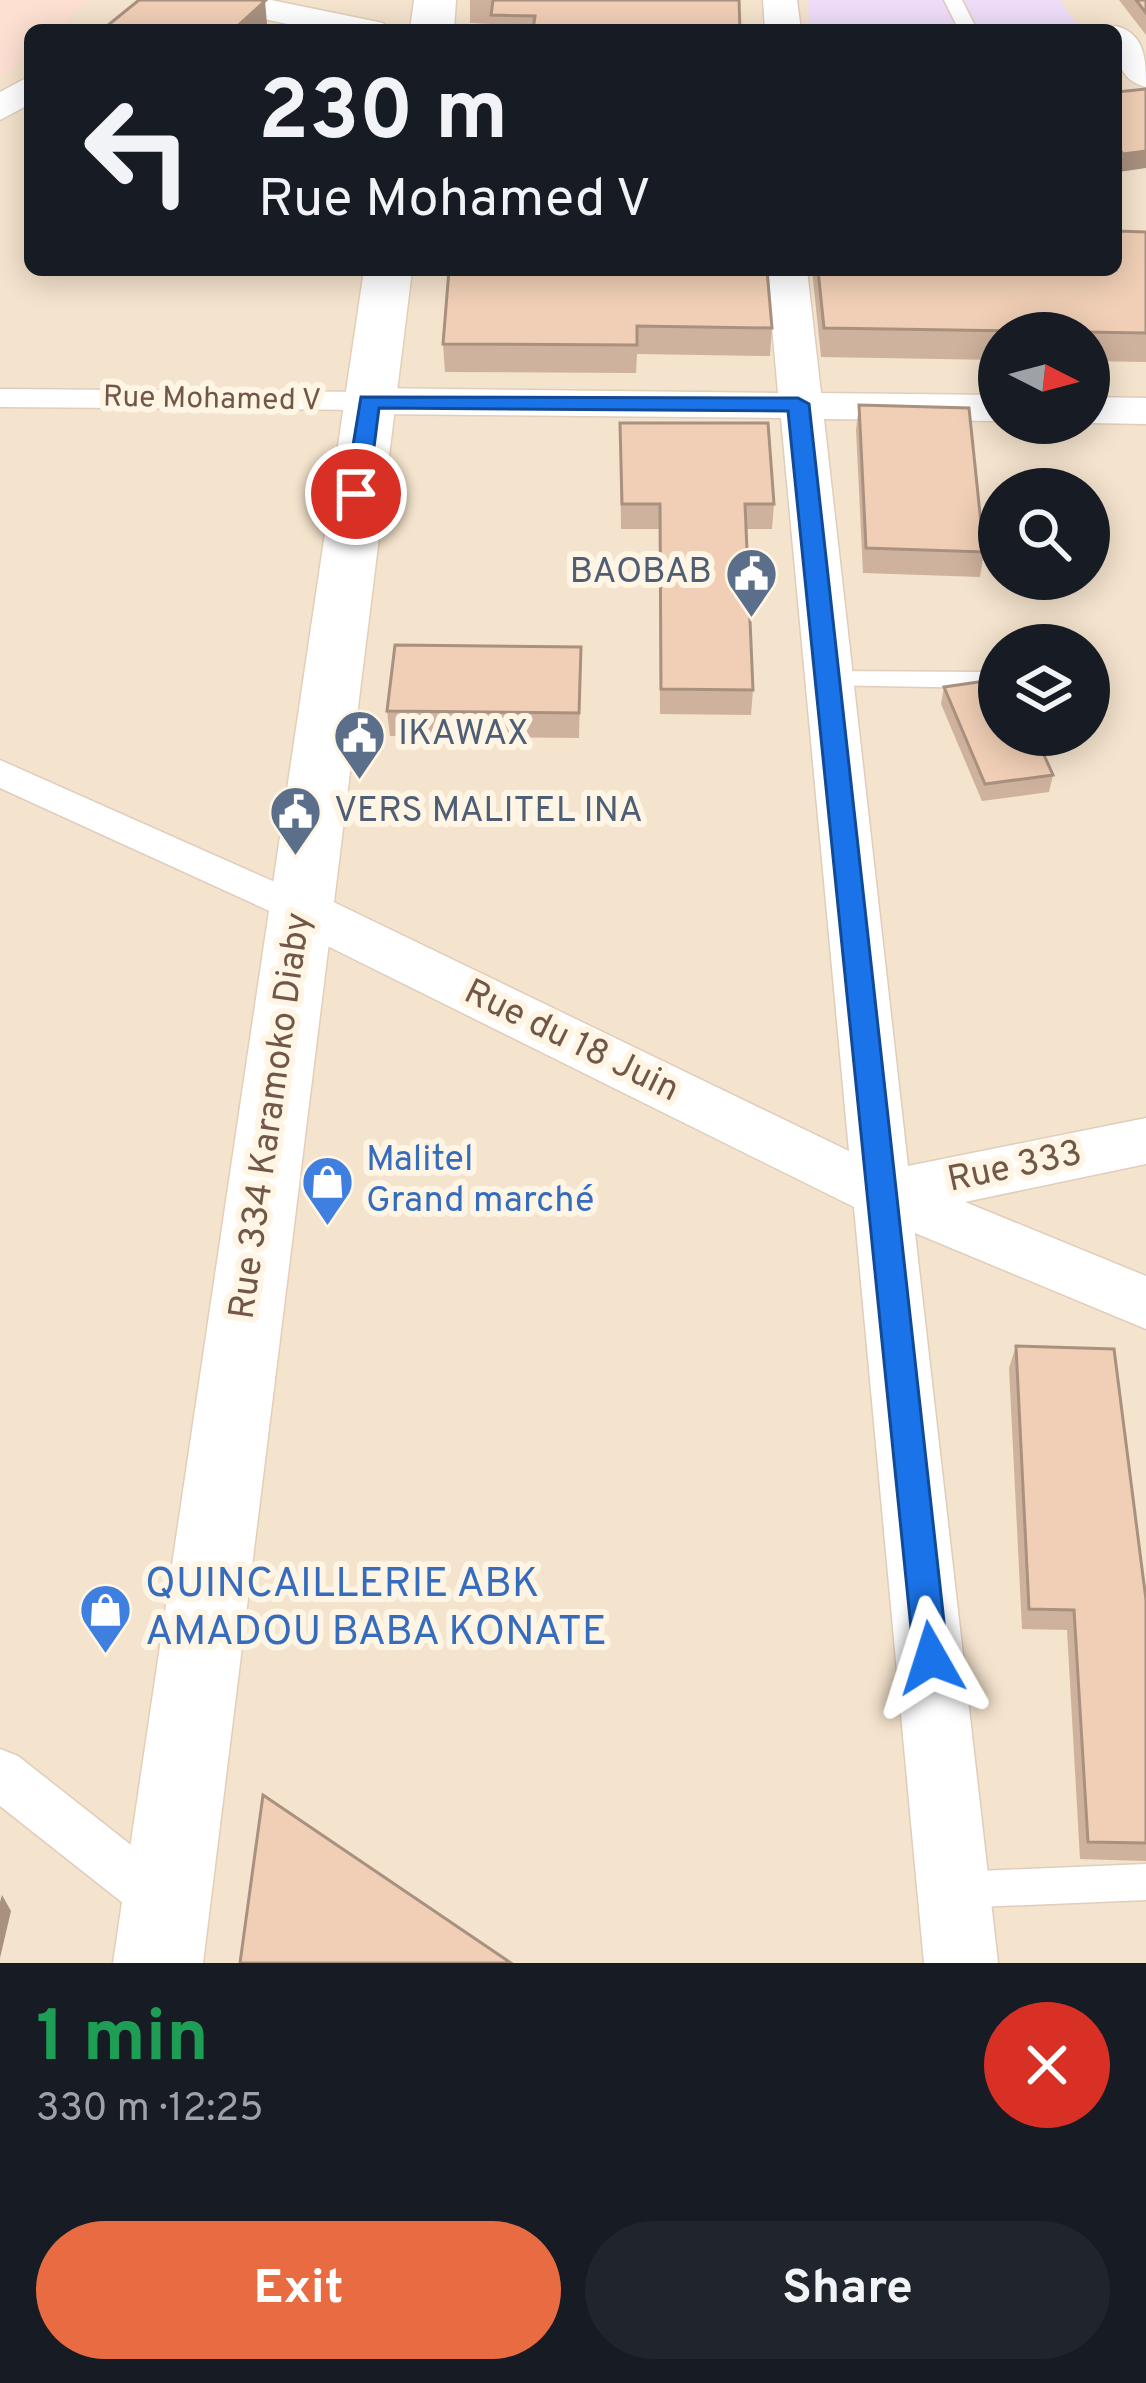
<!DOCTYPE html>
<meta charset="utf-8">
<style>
body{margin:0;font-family:Overpass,sans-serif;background:#20242c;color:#f1f3f6;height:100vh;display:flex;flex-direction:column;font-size:45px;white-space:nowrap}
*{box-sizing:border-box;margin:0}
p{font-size:39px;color:#9ea1a6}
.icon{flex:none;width:66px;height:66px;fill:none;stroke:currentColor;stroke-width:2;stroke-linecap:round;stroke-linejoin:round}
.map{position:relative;height:1963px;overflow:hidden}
.drawer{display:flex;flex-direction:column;background:#171b24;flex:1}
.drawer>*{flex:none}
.guide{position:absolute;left:24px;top:24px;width:1098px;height:252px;border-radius:18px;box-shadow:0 6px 30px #0003;background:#171b24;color:#f1f3f6;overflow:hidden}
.needle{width:78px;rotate:96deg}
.controls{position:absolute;left:978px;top:312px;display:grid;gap:24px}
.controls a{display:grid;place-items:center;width:132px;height:132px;border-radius:50%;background:#171b24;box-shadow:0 6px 30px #0003;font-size:60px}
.pin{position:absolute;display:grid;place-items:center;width:102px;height:102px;color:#fff;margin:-51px;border:6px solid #fff;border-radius:50%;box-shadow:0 3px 12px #0007}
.me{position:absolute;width:132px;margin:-66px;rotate:354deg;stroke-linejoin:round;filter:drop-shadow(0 0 9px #0008)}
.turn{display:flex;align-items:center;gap:42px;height:252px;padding:0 36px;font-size:54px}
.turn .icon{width:156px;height:156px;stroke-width:2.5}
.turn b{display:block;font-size:84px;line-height:102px}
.round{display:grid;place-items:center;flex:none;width:126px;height:126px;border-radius:63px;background:#20242c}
.overview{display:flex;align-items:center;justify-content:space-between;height:204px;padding:0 36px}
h1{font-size:72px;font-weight:700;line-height:90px;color:#1e9e55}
.action{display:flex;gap:24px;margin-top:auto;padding:24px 36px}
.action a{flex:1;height:138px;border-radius:72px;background:#e86b42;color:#fff;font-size:48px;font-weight:700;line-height:138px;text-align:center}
.action a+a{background:#20242c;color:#f1f3f6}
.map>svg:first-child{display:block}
</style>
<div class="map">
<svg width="1146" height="1963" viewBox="0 0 1146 1963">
<rect width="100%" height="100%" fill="#fcf1df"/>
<path fill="#f4e3cd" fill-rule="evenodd" d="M0,0H1146V1963H0ZM30,30H1116V270H30ZM999,333H1089V423H999ZM999,489H1089V579H999ZM999,645H1089V735H999Z"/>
<path fill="#fde0d2" d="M0,0H90L56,30H30V53L0,79Z"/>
<path fill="#eedcf8" d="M808,0H1060L1081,30H809Z"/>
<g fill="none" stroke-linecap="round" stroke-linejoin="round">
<defs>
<g id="service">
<path d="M944,0H962L977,30H959Z"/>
<path d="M828,671L987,672L999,680L987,688L820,685L816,679L820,673Z"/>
<path d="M1146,1864V1900L954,1908L941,1903L936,1890L941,1877L954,1872Z"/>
</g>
<g id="pedestrian">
<path d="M0,389L369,392L384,401L369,410L0,407Z"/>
<path d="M0,760L313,899L319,909L313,919H287L0,788Z"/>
<path d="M0,1749L18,1756L183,1886L191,1904L183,1922L165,1930L147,1922L0,1806Z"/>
</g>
<g id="minor">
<path d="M201,0H271L383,23L389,30H317L206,7Z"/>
<path d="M763,0H797L801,30H765Z"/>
<path d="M1116,26C1146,34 1146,61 1146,87C1117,80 1116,55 1116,30H1103Z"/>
<path d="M30,76V104L0,120V92Z"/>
<path d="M767,270H807L821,393L999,395V421L824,419L908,1166L1146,1118V1164L965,1202L1146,1276V1329L915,1233L998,1963H924L854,1207L281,923L274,909L281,895L300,889L319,895L849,1151L781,418L369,414L354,410L348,401L354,392L369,388L778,393Z"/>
<path d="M1089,397L1146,398V424L1089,423Z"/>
</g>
<g id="secondary">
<path d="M414,0H456L454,30H410Z"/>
<path d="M364,270H412L203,1963H113Z"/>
</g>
</defs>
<use href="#service" stroke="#e0cdbb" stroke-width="3"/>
<use href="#pedestrian" stroke="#e0cdbb" stroke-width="3"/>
<use href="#minor" stroke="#e0cdbb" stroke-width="3"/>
<use href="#secondary" stroke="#e5ceb9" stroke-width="3"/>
<use href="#service" fill="#fff" fill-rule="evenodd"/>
<use href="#pedestrian" fill="#fff" fill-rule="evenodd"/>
<use href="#minor" fill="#fff" fill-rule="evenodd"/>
<use href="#secondary" fill="#fff" fill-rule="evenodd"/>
</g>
<g fill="#cfb29d">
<path d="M470,0H739L740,30H492L491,24L470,23Z"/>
<path d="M1119,0H1146V35Z"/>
<path d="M1146,89L1119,172L1116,167V92Z"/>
<path d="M1146,232V362L1089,361V333H999V360L821,357L812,270H1116Z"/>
<path d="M449,270L772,328L770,356L637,354L636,373L445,372L443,344Z"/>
<path d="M859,405L984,552L980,577L863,573L856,430Z"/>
<path d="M620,423L774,504L772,529H746L753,690L751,715L660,714L659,529H621Z"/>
<path d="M581,647L579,738L390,736L387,711Z"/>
<path d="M944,687L1053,775L1049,792L982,801L941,704Z"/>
<path d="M1016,1346L1146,1600V1861L1080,1859L1067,1630L1022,1629L1009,1368Z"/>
</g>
<g fill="#a9917f">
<path d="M265,1L267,24L261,30H233Z"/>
<path d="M1146,151V168L1119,172L1123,154Z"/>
<path d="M2,1895L11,1911L0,1958V1902Z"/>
</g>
<g fill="#f1cfb6" stroke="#a9917f" stroke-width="3">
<path d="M139,0H260L265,1L233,30H102Z"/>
<path d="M493,0H739L740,30H533L535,16L491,15Z"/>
<path d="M1136,0H1146V13Z"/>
<path d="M1146,89V151L1123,154L1116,144V92Z"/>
<path d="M1116,231L1146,232V333L824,328L818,270H1116Z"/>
<path d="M449,270H767L772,328L637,326V345L443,344Z"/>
<path d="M859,405L969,408L984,552L866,548Z"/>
<path d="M620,423H768L774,504H745L753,690L661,689L660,504H622Z"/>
<path d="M395,645L581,647L579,713L387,711Z"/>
<path d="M999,679V735H1035L1053,775L985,784L944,687Z"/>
<path d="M1016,1346L1114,1349L1146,1600V1843L1088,1842L1074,1610L1029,1609Z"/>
<path d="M263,1795L511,1963H240Z"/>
</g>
<path fill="#1a73e8" stroke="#114b97" stroke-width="3" d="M361,397L798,398L809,404L948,1658L943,1670L931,1675L919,1670L914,1658L788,411L379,408L368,494L356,501L345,494Z"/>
<defs>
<symbol id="civic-pin" viewBox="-11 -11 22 30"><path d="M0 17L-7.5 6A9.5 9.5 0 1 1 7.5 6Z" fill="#5c6f8a" stroke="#fff5e5"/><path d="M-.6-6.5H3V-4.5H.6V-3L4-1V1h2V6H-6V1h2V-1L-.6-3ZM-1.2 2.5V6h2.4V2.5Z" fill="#fff"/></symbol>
<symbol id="shop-pin" viewBox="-11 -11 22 30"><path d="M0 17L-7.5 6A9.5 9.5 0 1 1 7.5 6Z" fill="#3f7fe0" stroke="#fff5e5"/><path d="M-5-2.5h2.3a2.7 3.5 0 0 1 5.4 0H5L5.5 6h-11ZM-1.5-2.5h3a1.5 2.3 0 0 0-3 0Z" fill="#fff"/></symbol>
</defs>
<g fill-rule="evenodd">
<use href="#civic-pin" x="722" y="544" width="59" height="81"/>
<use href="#civic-pin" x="330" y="706" width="59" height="81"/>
<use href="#civic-pin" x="266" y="782" width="59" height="81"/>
<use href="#shop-pin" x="298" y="1152" width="59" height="81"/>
<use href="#shop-pin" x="76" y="1580" width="59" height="81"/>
</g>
<g text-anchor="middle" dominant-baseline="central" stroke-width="12" stroke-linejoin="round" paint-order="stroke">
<g font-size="30" fill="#725747" stroke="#fff5e5">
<text transform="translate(212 400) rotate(1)">Rue Mohamed V</text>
</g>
<g font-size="36" fill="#4e5e75" stroke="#fff5e5" text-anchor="start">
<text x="712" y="573" text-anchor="end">BAOBAB</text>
<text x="398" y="735">IKAWAX</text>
<text x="334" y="812">VERS MALITEL INA</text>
</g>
<g font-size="36" fill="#725747" stroke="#fff5e5">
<text transform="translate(571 1042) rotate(26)">Rue du 18 Juin</text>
<text transform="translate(272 1116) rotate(-82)">Rue 334 Karamoko Diaby</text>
<text transform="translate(1015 1168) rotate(-12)">Rue 333</text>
</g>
<g font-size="36" fill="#366cbe" stroke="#fff5e5" text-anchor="start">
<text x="366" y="1161">Malitel<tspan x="366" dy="41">Grand marché</tspan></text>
</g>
<g font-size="42" fill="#366cbe" stroke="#fff5e5" text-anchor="start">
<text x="145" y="1585">QUINCAILLERIE ABK<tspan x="145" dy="48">AMADOU BABA KONATE</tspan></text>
</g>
</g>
</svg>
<div class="controls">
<a><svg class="needle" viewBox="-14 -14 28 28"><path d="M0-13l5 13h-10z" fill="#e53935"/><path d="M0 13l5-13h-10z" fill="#9ea1a6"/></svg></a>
<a><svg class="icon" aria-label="search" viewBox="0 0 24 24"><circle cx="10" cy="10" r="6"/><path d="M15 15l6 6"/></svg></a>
<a><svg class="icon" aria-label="layers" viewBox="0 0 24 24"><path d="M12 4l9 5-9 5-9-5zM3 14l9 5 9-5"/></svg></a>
</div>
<div class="pin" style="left:356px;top:494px;background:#d93025"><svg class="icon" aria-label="arrive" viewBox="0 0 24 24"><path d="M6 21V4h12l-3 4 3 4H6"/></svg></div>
<svg class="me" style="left:931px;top:1658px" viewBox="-20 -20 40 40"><path d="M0-17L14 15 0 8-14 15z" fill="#1a73e8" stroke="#fff" stroke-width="4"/></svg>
<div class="guide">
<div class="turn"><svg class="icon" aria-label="left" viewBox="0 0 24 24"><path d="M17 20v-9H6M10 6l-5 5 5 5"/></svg><div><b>230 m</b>Rue Mohamed V</div></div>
</div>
</div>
<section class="drawer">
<div class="overview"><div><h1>1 min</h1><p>330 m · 12:25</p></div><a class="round" style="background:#d93025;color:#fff"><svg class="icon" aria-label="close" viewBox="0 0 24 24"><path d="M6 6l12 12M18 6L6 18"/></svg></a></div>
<div class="action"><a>Exit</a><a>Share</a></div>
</section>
